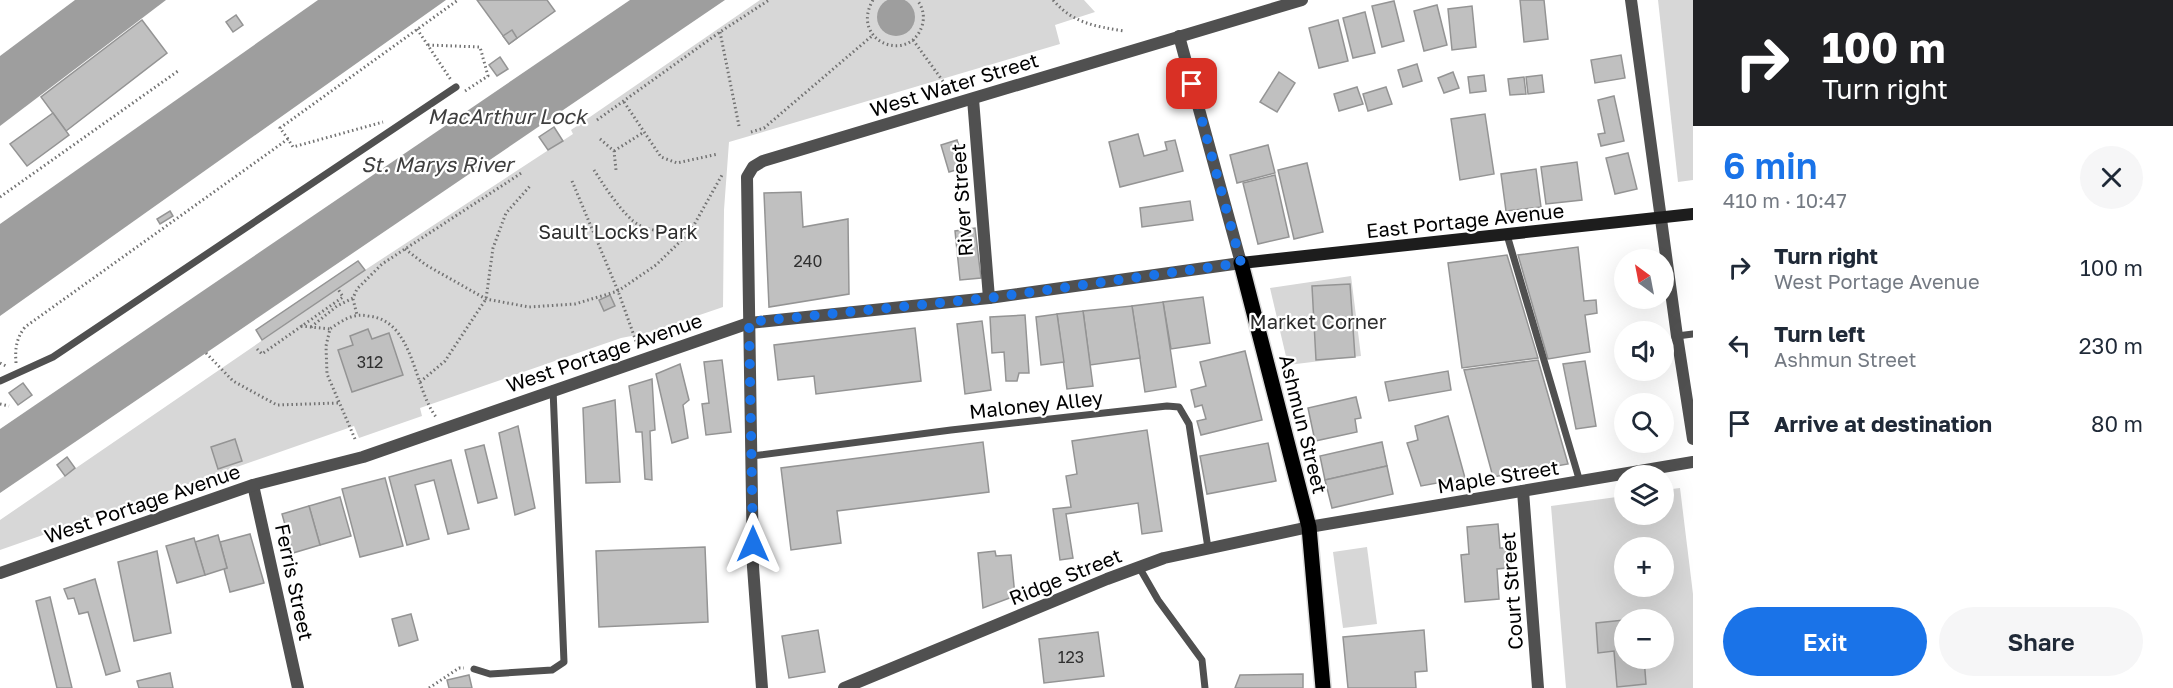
<!DOCTYPE html>
<meta charset="utf-8">
<style>
body{margin:0;font-family:"Golos Text",sans-serif;background:#f6f6f7;color:#1f2937;height:100vh;display:flex;flex-direction:column;font-size:22px;white-space:nowrap}
*{box-sizing:border-box;margin:0}
p{font-size:20px;color:#747a83}
.icon{flex:none;width:33px;height:33px;fill:none;stroke:currentColor;stroke-width:2;stroke-linecap:round;stroke-linejoin:round}
.map{position:relative;flex:1;overflow:hidden}
.side{display:flex;flex-direction:column;background:#fff;width:480px}
.side>*{flex:none}
.top-card{background:#202124;color:#fff;overflow:hidden}
.needle{width:39px;rotate:328deg}
.tools{position:absolute;left:1614px;top:249px;display:grid;gap:12px}
.tools a{display:grid;place-items:center;width:60px;height:60px;border-radius:50%;background:#fff;box-shadow:0 6px 24px #0002;font-size:30px}
.pin{position:absolute;display:grid;place-items:center;width:51px;height:51px;color:#fff;margin:-26px;border-radius:12px;box-shadow:0 3px 9px #0006}
.me{position:absolute;width:66px;margin:-33px;rotate:0deg;stroke-linejoin:round;filter:drop-shadow(0 0 4px #0008)}
.turn{display:flex;align-items:center;gap:21px;height:126px;padding:0 30px;font-size:27px}
.turn .icon{width:78px;height:78px;stroke-width:2.5}
.turn b{display:block;font-size:42px;line-height:51px}
.round{display:grid;place-items:center;flex:none;width:63px;height:63px;border-radius:32px;background:#f6f6f7}
.overview{display:flex;align-items:center;justify-content:space-between;height:102px;padding:0 30px}
h1{font-size:36px;font-weight:600;line-height:45px;color:#1a73e8}
.cta{display:flex;gap:12px;margin-top:auto;padding:12px 30px}
.cta a{flex:1;height:69px;border-radius:36px;background:#1a73e8;color:#fff;font-size:24px;font-weight:600;line-height:69px;text-align:center}
.cta a+a{background:#f6f6f7;color:#1f2937}
ul{padding:0;list-style:none}
li{display:flex;align-items:center;gap:18px;height:78px;padding:0 30px}
li div{flex:1}
li b{display:block;font-size:22px}
li em{font-style:normal}
main{display:flex;flex:1;min-height:0}
.map>svg:first-child{display:block}
</style>
<main>
<div class="map">
<svg width="1693" height="688" viewBox="0 0 1693 688">
<rect width="100%" height="100%" fill="#fff"/>
<g fill="#d7d7d7" fill-rule="evenodd">
<path d="M760,0H1084L1095,12L1055,25L1060,44L729,142L724,210L723,307L647,333L621,338L420,408L422,416L359,438L354,426L0,550V520L365,270L573,134L571,130Z"/>
<path d="M1658,0H1693V180L1678,182Z"/>
<path d="M1351,276L1361,356L1288,365L1270,288Z"/>
<path d="M1680,488L1693,594V688H1566L1551,506L1624,496V514H1664V490ZM1624,548H1664V586H1624ZM1624,620H1664V658H1624Z"/>
<path d="M1367,547L1377,624L1343,628L1333,552Z"/>
</g>
<g fill="#9e9e9e">
<circle cx="896" cy="17" r="19"/>
<path d="M75,0H166L0,126V56Z"/>
<path d="M318,0H446L0,316V224Z"/>
<path d="M630,0H725L0,493V429Z"/>
</g>
<g fill="#c0c0c0" stroke="#949494" stroke-width="1.5">
<path d="M477,0H547L555,11L509,44Z"/>
<path d="M1520,0H1544L1548,39L1524,42Z"/>
<path d="M1394,1L1404,41L1382,47L1372,6Z"/>
<path d="M1437,5L1447,45L1424,51L1414,11Z"/>
<path d="M1472,6L1476,47L1452,50L1448,9Z"/>
<path d="M1365,12L1375,53L1353,58L1343,18Z"/>
<path d="M236,15L243,25L233,32L226,22Z"/>
<path d="M142,20L167,53L66,131L41,97Z"/>
<path d="M1338,20L1348,61L1319,68L1309,28Z"/>
<path d="M512,30L517,38L509,44L503,36Z"/>
<path d="M1621,55L1625,78L1595,83L1591,60Z"/>
<path d="M500,57L508,69L497,76L489,65Z"/>
<path d="M1417,64L1422,81L1403,87L1398,70Z"/>
<path d="M1279,72L1295,83L1277,112L1260,102Z"/>
<path d="M1453,72L1459,88L1444,93L1438,78Z"/>
<path d="M1484,75L1486,91L1470,93L1468,77Z"/>
<path d="M1542,75L1544,92L1528,94L1526,77Z"/>
<path d="M1524,77L1526,94L1510,95L1508,79Z"/>
<path d="M1357,87L1363,104L1339,111L1334,94Z"/>
<path d="M1386,87L1392,104L1368,111L1363,94Z"/>
<path d="M1614,96L1624,141L1601,146L1598,134L1605,133L1598,100Z"/>
<path d="M53,113L69,135L27,166L10,144Z"/>
<path d="M1485,114L1494,174L1460,180L1451,119Z"/>
<path d="M554,127L563,141L548,150L539,137Z"/>
<path d="M1138,134L1144,156L1167,150L1165,142L1175,140L1183,171L1120,187L1109,142Z"/>
<path d="M957,140L966,167L949,172L941,145Z"/>
<path d="M1268,145L1275,173L1237,183L1230,155Z"/>
<path d="M1628,153L1637,189L1615,194L1606,158Z"/>
<path d="M1577,162L1582,200L1546,204L1541,167Z"/>
<path d="M1307,163L1323,232L1294,239L1278,170Z"/>
<path d="M1536,169L1541,207L1506,211L1501,174Z"/>
<path d="M1275,175L1289,237L1258,244L1243,183Z"/>
<path d="M801,192L803,227L848,219L849,294L769,307L764,193Z"/>
<path d="M1190,201L1193,220L1142,227L1140,208Z"/>
<path d="M170,211L173,216L160,224L157,219Z"/>
<path d="M975,228L981,278L960,280L955,231Z"/>
<path d="M1578,247L1584,301L1596,300L1597,313L1585,315L1590,352L1548,359L1518,255Z"/>
<path d="M1507,255L1538,358L1462,368L1448,263Z"/>
<path d="M358,261L365,270L262,340L256,330Z"/>
<path d="M1350,284L1355,357L1316,360L1312,286Z"/>
<path d="M610,295L615,306L604,311L599,300Z"/>
<path d="M1203,297L1210,343L1171,349L1163,302Z"/>
<path d="M1163,302L1176,387L1145,392L1132,306Z"/>
<path d="M1132,306L1140,358L1090,365L1083,311Z"/>
<path d="M1083,311L1093,386L1067,389L1057,314Z"/>
<path d="M1057,314L1064,362L1041,365L1036,317Z"/>
<path d="M1025,315L1029,373H1019L1017,381H1006L1004,352L992,353L990,317Z"/>
<path d="M982,321L991,390L965,394L957,324Z"/>
<path d="M915,328L921,381L816,394L814,376L778,380L774,345Z"/>
<path d="M368,329L372,339L389,333L403,375L352,392L338,350L353,345L350,336Z"/>
<path d="M1245,351L1262,420L1201,435L1197,421L1206,419L1202,405L1195,407L1191,390L1206,386L1200,362Z"/>
<path d="M722,360L731,432L706,435L702,404L709,403L704,362Z"/>
<path d="M1538,360L1568,464L1493,477L1464,370Z"/>
<path d="M1585,361L1596,426L1576,429L1563,364Z"/>
<path d="M680,364L689,400L683,405L688,438L672,443L656,374Z"/>
<path d="M1448,371L1451,390L1389,401L1385,382Z"/>
<path d="M652,379L655,430L650,431L652,480L645,479L642,432H636L629,386Z"/>
<path d="M23,383L32,395L18,405L9,393Z"/>
<path d="M1356,397L1361,418L1355,419L1357,432L1315,441L1308,408Z"/>
<path d="M615,400L620,482L586,483L583,408Z"/>
<path d="M1448,416L1465,478L1421,486L1407,443L1418,440L1415,426Z"/>
<path d="M518,426L535,508L515,515L499,433Z"/>
<path d="M1147,430L1162,531L1142,534L1138,503L1066,514L1073,558L1060,560L1053,509L1071,507L1066,476L1077,474L1072,441Z"/>
<path d="M235,439L242,461L218,469L211,447Z"/>
<path d="M983,442L989,492L837,511L841,543L791,550L781,468Z"/>
<path d="M1382,442L1387,466L1325,480L1320,456Z"/>
<path d="M1268,443L1276,481L1207,494L1200,456Z"/>
<path d="M484,445L497,498L478,503L465,450Z"/>
<path d="M67,457L75,468L65,476L57,465Z"/>
<path d="M451,460L469,529L448,534L434,480L415,485L429,539L407,545L389,477Z"/>
<path d="M1387,466L1393,494L1332,508L1325,480Z"/>
<path d="M385,478L403,546L360,557L342,489Z"/>
<path d="M340,497L351,536L320,545L309,506Z"/>
<path d="M309,506L320,545L293,553L282,514Z"/>
<path d="M1498,524L1500,548H1506L1507,568L1497,569L1499,599L1465,602L1461,555L1469,554L1467,527Z"/>
<path d="M250,534L264,583L230,592L224,569L227,568L220,542Z"/>
<path d="M218,535L227,568L205,575L195,542Z"/>
<path d="M194,538L205,575L177,583L166,546Z"/>
<path d="M705,547L708,622L599,627L596,551Z"/>
<path d="M157,551L171,633L134,641L118,562Z"/>
<path d="M995,551L996,556L1011,555L1015,596L983,608L978,553Z"/>
<path d="M95,579L120,671L106,675L88,612L79,614L74,598L68,599L64,589Z"/>
<path d="M50,597L72,688H57L36,601Z"/>
<path d="M411,614L418,640L399,646L392,619Z"/>
<path d="M1624,620V658H1644L1646,684L1617,687L1614,651L1598,653L1596,623Z"/>
<path d="M818,630L825,672L789,678L782,636Z"/>
<path d="M1424,630L1427,671L1415,672L1416,688H1348L1343,637Z"/>
<path d="M1098,632L1104,676L1044,683L1039,639Z"/>
<path d="M170,673L173,688H139L137,681Z"/>
<path d="M1303,674V688H1235L1240,675Z"/>
<path d="M469,675L472,688H449L447,680Z"/>
</g>
<g fill="none" stroke-linecap="round" stroke-linejoin="round">
<defs>
<path id="primary" d="M1241,263L1309,527L1323,688"/>
</defs>
<use href="#primary" stroke="#dbdbdb" stroke-width="18"/>
<g stroke="#727272" stroke-width="3" stroke-dasharray="1.5 3" stroke-linecap="butt">
<path d="M873,0C849,41 909,65 922,26C925,17 923,7 917,0"/>
<path d="M1053,0C1074,24 1095,26 1124,31"/>
<path d="M417,29L451,80"/>
<path d="M720,32L739,126"/>
<path d="M913,40L945,84"/>
<path d="M428,45L480,47L488,76L465,91"/>
<path d="M624,102L661,157L677,163L718,154"/>
<path d="M597,120L720,32L769,0"/>
<path d="M751,132L764,128L873,35"/>
<path d="M288,139L280,128L458,0"/>
<path d="M600,139L614,151L616,170"/>
<path d="M614,151L644,132"/>
<path d="M594,170C603,184 624,217 639,225C653,233 674,231 690,232"/>
<path d="M572,181L618,291L637,344"/>
<path d="M0,197L178,71"/>
<path d="M405,249L426,265L486,299L529,307L575,304L618,291L656,265L690,232L722,175"/>
<path d="M353,299L357,315"/>
<path d="M301,326L330,329"/>
<path d="M311,327L337,306L353,298L357,289L382,264L523,172"/>
<path d="M257,349L262,354L343,297L338,289"/>
<path d="M206,353L233,381L277,405L338,403"/>
<path d="M0,363L8,367"/>
<path d="M16,363C15,349 16,339 25,327L288,139L293,147L383,122"/>
<path d="M420,382L445,361L486,299L493,248L506,213L531,185"/>
<path d="M0,404L9,406"/>
<path d="M355,439L327,374L326,346L330,329C337,324 346,318 354,316C359,315 363,315 368,316C415,320 413,389 437,418"/>
<path d="M429,688L459,668H464"/>
</g>
<g stroke="#505050" stroke-width="7">
<path d="M1507,235L1580,482"/>
<path d="M1677,336L1693,334"/>
<path d="M0,381L53,357L456,87"/>
<path d="M752,456L951,430L1167,406L1179,407L1189,424L1208,548"/>
<path d="M1139,567L1158,600L1202,660L1205,688"/>
<path d="M474,669L490,674L552,670L564,662L553,389"/>
</g>
<g stroke="#505050" stroke-width="12">
<path d="M1631,0L1677,336L1693,439"/>
<path d="M1179,36L1241,263"/>
<path d="M973,99L989,298"/>
<path d="M253,485L298,688"/>
<path d="M1523,491L1538,688"/>
<path d="M762,688L753,567L747,177L753,167L763,161L1302,0"/>
<path d="M844,688L1107,579L1164,558L1309,527L1693,462"/>
</g>
<path stroke="#505050" stroke-width="12" d="M0,573L253,485L363,457L749,323L989,298L1241,263"/>
<path stroke="#1d1d1d" stroke-width="12" d="M1241,263L1693,214"/>
<use href="#primary" stroke="#000" stroke-width="15"/>
</g>
<g fill="none" stroke-linecap="round" stroke-linejoin="round">
<path stroke="#1a73e8" stroke-width="10" stroke-dasharray="0 18" d="M753,544L749,322L989,298L1241,263L1192,84"/>
</g>
<g text-anchor="middle" dominant-baseline="central" stroke-width="4.5" stroke-linejoin="round" paint-order="stroke">
<g font-size="16" fill="#303030">
<text x="808" y="261">240</text>
<text x="370" y="362">312</text>
<text x="1071" y="657">123</text>
</g>
<g font-size="20" fill="#000" stroke="#fff">
<text transform="translate(954 84) rotate(-17)">West Water Street</text>
<text transform="translate(961 200) rotate(-94)">River Street</text>
<text transform="translate(1465 220) rotate(-6)">East Portage Avenue</text>
<text transform="translate(604 352) rotate(-19)">West Portage Avenue</text>
<text transform="translate(1036 404) rotate(-6)">Maloney Alley</text>
<text transform="translate(1304 424) rotate(76)">Ashmun Street</text>
<text transform="translate(1498 476) rotate(-9)">Maple Street</text>
<text transform="translate(142 503) rotate(-19)">West Portage Avenue</text>
<text transform="translate(1065 576) rotate(-22)">Ridge Street</text>
<text transform="translate(295 582) rotate(78)">Ferris Street</text>
<text transform="translate(1511 591) rotate(-94)">Court Street</text>
</g>
<g font-size="20" fill="#2e2e2e" stroke="#fff">
<text x="618" y="231">Sault Locks Park</text>
<text x="1318" y="321">Market Corner</text>
</g>
<g font-size="21" font-style="italic" fill="#3f3f3f" stroke="#fff">
<text x="507" y="116">MacArthur Lock</text>
<text x="437" y="164">St. Marys River</text>
</g>
</g>
</svg>
<div class="tools">
<a><svg class="needle" viewBox="-14 -14 28 28"><path d="M0-13l5 13h-10z" fill="#e53935"/><path d="M0 13l5-13h-10z" fill="#747a83"/></svg></a>
<a><svg class="icon" aria-label="sound" viewBox="0 0 24 24"><path d="M4 9h4l5-4v14l-5-4H4zM17 9q2 3 0 6"/></svg></a>
<a><svg class="icon" aria-label="search" viewBox="0 0 24 24"><circle cx="10" cy="10" r="6"/><path d="M15 15l6 6"/></svg></a>
<a><svg class="icon" aria-label="layers" viewBox="0 0 24 24"><path d="M12 4l9 5-9 5-9-5zM3 14l9 5 9-5"/></svg></a>
<a>+</a>
<a>−</a>
</div>
<div class="pin" style="left:1192px;top:84px;background:#d93025"><svg class="icon" aria-label="arrive" viewBox="0 0 24 24"><path d="M6 21V4h12l-3 4 3 4H6"/></svg></div>
<svg class="me" style="left:753px;top:544px" viewBox="-20 -20 40 40"><path d="M0-17L14 15 0 8-14 15z" fill="#1a73e8" stroke="#fff" stroke-width="4"/></svg>
</div>
<section class="side">
<div class="top-card">
<div class="turn"><svg class="icon" aria-label="right" viewBox="0 0 24 24"><path d="M7 20v-9h11M14 6l5 5-5 5"/></svg><div><b>100 m</b>Turn right</div></div>
</div>
<div class="overview"><div><h1>6 min</h1><p>410 m · 10:47</p></div><a class="round"><svg class="icon" aria-label="close" viewBox="0 0 24 24"><path d="M6 6l12 12M18 6L6 18"/></svg></a></div>
<ul>
<li><svg class="icon" aria-label="right" viewBox="0 0 24 24"><path d="M7 20v-9h11M14 6l5 5-5 5"/></svg><div><b>Turn right</b><p>West Portage Avenue</p></div><em>100 m</em></li>
<li><svg class="icon" aria-label="left" viewBox="0 0 24 24"><path d="M17 20v-9H6M10 6l-5 5 5 5"/></svg><div><b>Turn left</b><p>Ashmun Street</p></div><em>230 m</em></li>
<li><svg class="icon" aria-label="arrive" viewBox="0 0 24 24"><path d="M6 21V4h12l-3 4 3 4H6"/></svg><div><b>Arrive at destination</b></div><em>80 m</em></li>
</ul>
<div class="cta"><a>Exit</a><a>Share</a></div>
</section>
</main>
